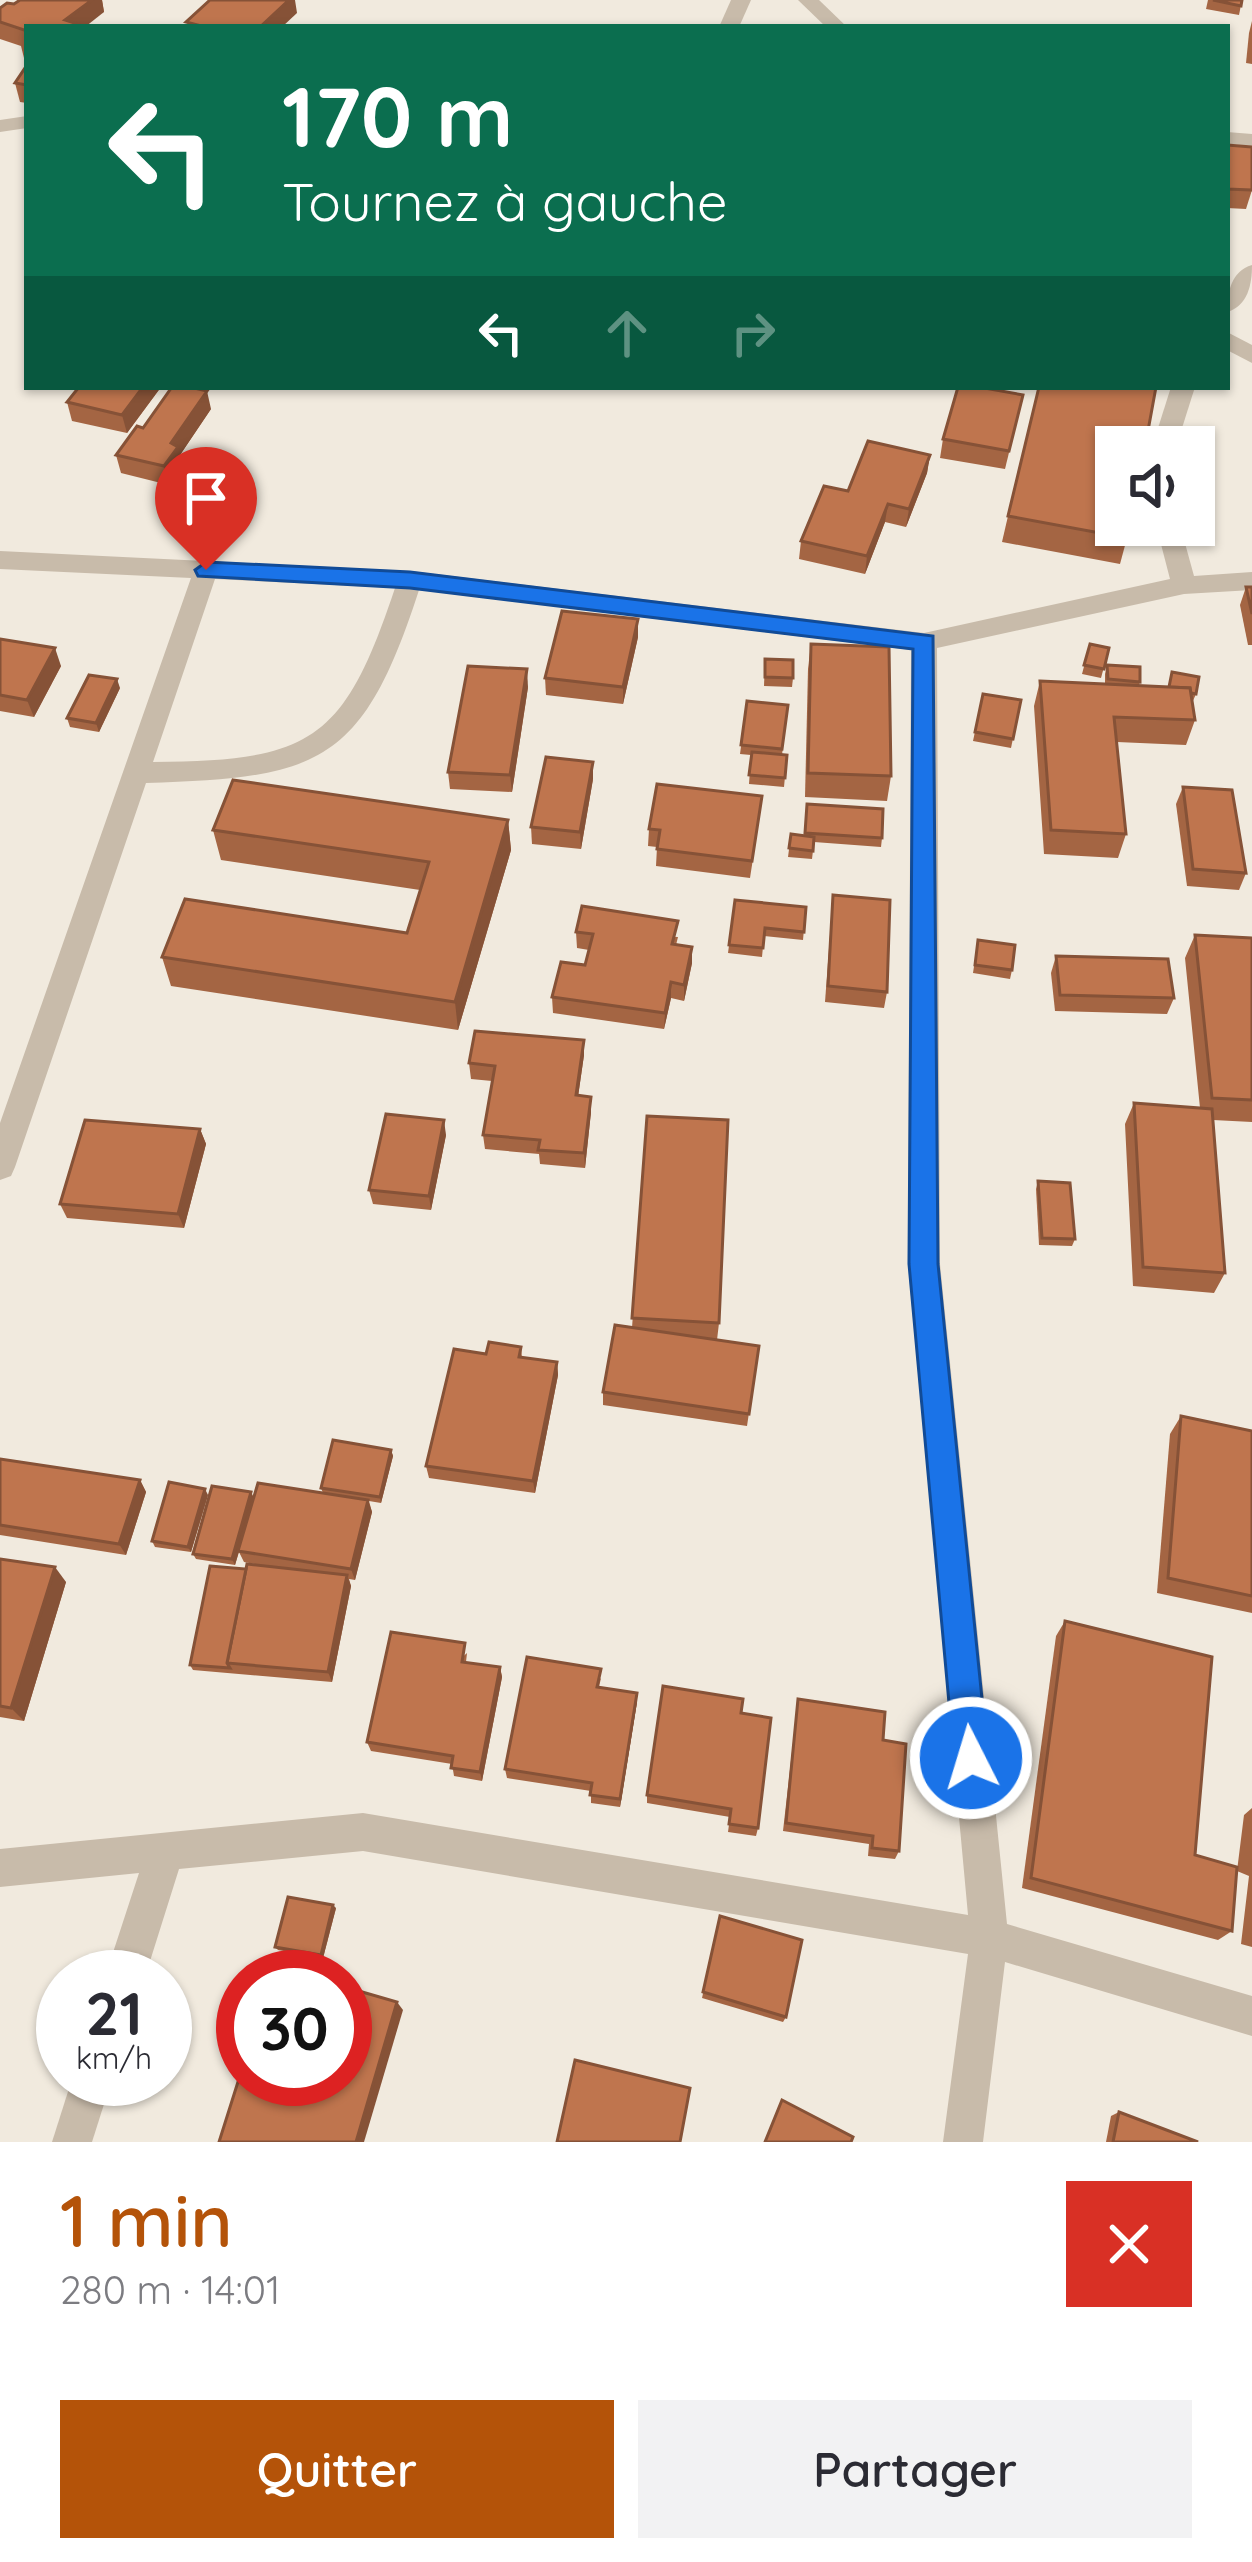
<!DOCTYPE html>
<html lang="fr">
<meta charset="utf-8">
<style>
body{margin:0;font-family:Quicksand,sans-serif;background:#f2f2f3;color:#2b2b33;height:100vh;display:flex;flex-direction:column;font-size:45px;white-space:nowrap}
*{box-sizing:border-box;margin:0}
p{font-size:39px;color:#7c7c81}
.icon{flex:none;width:66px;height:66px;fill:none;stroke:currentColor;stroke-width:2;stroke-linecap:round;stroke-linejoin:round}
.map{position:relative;height:2142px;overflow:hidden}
.drawer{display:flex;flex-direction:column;background:#fff;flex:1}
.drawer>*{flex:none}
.top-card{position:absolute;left:24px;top:24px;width:1206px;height:366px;border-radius:0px;box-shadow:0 3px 9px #0004;background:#0b6e4f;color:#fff;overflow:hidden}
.fabs{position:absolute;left:1095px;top:426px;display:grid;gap:24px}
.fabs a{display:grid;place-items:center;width:120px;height:120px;border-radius:0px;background:#fff;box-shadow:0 3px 9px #0004;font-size:60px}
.speed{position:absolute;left:36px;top:1950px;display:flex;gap:24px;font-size:60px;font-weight:700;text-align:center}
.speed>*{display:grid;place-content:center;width:156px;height:156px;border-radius:50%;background:#fff;box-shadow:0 3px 9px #0004;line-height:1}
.speed small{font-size:30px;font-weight:400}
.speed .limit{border:18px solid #d22;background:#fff;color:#111}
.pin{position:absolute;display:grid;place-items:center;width:102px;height:102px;color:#fff;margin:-123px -51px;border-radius:50% 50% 50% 0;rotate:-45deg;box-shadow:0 0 12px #0007}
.pin .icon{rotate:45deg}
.me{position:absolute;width:132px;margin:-66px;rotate:355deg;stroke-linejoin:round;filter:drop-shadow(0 0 9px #0008)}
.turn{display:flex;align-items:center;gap:42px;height:252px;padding:0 60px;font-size:54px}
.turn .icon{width:156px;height:156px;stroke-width:2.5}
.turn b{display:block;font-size:84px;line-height:102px}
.lanes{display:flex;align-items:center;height:114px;padding:0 60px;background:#0003;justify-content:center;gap:60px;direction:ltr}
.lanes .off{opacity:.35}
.round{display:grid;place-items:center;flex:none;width:126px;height:126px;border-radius:0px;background:#f2f2f3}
.head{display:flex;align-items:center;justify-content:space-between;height:204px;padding:0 60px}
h1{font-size:72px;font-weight:600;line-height:90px;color:#b45309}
.action{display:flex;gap:24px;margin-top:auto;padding:24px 60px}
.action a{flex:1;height:138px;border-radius:0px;background:#b45309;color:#fff;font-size:48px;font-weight:600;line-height:138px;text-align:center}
.action a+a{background:#f2f2f3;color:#2b2b33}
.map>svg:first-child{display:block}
</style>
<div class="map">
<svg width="1252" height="2142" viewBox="0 0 1252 2142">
<rect width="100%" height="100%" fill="#f1eade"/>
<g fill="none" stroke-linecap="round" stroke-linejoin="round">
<g fill="#c8bbaa" fill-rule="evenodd">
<path d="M731,0H751L739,27H719Z"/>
<path d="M798,0H819L847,27H826Z"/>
<path d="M27,116V128L0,132V120Z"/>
<path d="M1227,132L1252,134V146L1227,144Z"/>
<path d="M1252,265C1252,284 1248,306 1227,312C1227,293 1231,271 1252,265Z"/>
<path d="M1227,332L1252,345V363L1227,350Z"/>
<path d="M1171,387H1195L1176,447H1152Z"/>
<path d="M1156,525H1180L1194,576L1252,572V590L1184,594L937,648L940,1264L1007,1924L1252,1996V2036L1005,1962L983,2142H943L968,1954L363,1851L179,1869L145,1977H105L139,1873L0,1887V1849L363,1813L968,1915L908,1264L911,650L419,590C363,763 321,778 146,783L15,1167L11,1176L0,1180V1123L191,578L0,569V551L410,571L924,633L1170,579ZM215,579L395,588C344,741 312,761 153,762Z"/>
<path d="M72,2079H112L92,2142H52Z"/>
</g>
</g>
<g fill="#a46543">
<path d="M20,0H102L104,12L27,27V59L24,58L21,46L0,39V8L14,4Z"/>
<path d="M1208,0H1242L1239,15L1206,9Z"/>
<path d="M1252,21V64L1246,63L1249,33Z"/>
<path d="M27,65V103L20,102L15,83Z"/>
<path d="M1227,145L1252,190L1246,209L1227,208Z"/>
<path d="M79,387H161L127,433L72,421L67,402Z"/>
<path d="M1023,395L1005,469L940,458L943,439Z"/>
<path d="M211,409L180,455L182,465L169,485L121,473L116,455L143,428Z"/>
<path d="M930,455L927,473L906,527L885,522L865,574L799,559L801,541L848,491Z"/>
<path d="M1008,516L1127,538L1120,564L1002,542Z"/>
<path d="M1246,587H1252V645H1248L1240,605Z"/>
<path d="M638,619V637L623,704L546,695L545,678Z"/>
<path d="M0,639L61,666L34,717L0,711Z"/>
<path d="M811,644L891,776L887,801L805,797L808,669Z"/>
<path d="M1090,644L1109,648L1101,678L1082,674Z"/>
<path d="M765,659L793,678L792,687L764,686Z"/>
<path d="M1107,665L1140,682L1139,685L1168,687L1172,672L1196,694L1192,703L1195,720L1186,745L1117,742L1126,834L1118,858L1044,854L1034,706L1040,681L1105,684V674Z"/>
<path d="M528,687L512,792L450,789L448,772Z"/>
<path d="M120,688L99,732L70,727L67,718Z"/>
<path d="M983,694L1021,700L1011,748L973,741Z"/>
<path d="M747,701L788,705L782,755H787L784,787L749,784L751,755L740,754Z"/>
<path d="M593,779L581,849L532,844L531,827Z"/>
<path d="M1183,787L1246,873L1239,890L1187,886L1176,804Z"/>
<path d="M807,804L882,838L881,847L814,842L812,859L788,857L791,834L804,836Z"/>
<path d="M760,813L750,878L656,866L657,847L648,846L649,829Z"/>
<path d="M508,820L511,850L458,1030L171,986L162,957L407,933L420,890L221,860L213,830Z"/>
<path d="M833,895L887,992L884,1008L825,1002Z"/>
<path d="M735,900L806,907L803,940L764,936L762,957L728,953Z"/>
<path d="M576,932L678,937L676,945L692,947V963L684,1001L671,998L664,1029L553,1013L552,997L585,965L589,950L577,948Z"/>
<path d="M1195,935L1252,938V1122L1213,1120L1225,1273L1214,1293L1133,1286L1125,1124L1134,1103L1200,1108L1185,958Z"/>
<path d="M978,940L1012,970L1010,979L973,973Z"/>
<path d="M1056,956L1174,998L1167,1014L1055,1011L1051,973Z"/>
<path d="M584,1040V1055L578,1096L591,1097V1112L585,1168L540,1164L539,1154L485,1149L483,1135L492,1081L471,1079L469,1063Z"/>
<path d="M647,1116L719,1323L717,1340L759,1346L747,1426L603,1405V1392L632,1328Z"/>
<path d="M200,1129L206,1144L184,1228L67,1218L60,1204Z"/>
<path d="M446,1135L431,1210L373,1204L369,1190Z"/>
<path d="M1038,1181L1075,1239L1072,1246L1039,1245L1036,1189Z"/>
<path d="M521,1347L522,1358L557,1362L558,1375L535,1493L429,1478L426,1466L486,1354Z"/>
<path d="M1181,1416L1252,1431V1613L1157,1593L1170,1434Z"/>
<path d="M391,1450L393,1456L381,1503L369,1501L372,1512L355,1580L349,1579L351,1586L332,1682L193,1670L190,1665L246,1569L266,1566L244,1562L239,1552L235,1565L196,1559L193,1554L323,1493L321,1488Z"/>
<path d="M0,1459L140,1480L146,1492L126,1555L0,1535Z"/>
<path d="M208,1495L191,1552L155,1547L152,1541Z"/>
<path d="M0,1559L66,1582L24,1721L0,1717Z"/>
<path d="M1065,1621L1195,1855L1232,1931L1218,1940L1022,1888L1056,1636Z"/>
<path d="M467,1653L466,1662L500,1667L502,1677L482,1781L454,1776L452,1764L371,1751L367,1742Z"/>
<path d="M601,1678L599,1687L637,1702L620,1807L591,1803V1791L507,1778L505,1769Z"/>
<path d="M798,1699L883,1740L899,1851L895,1859L868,1856L869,1844L783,1831Z"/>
<path d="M741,1713L758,1828L756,1836L728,1832L730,1817L647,1803V1795Z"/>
<path d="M1252,1808V1947L1241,1944L1249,1876L1237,1871L1244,1815Z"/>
<path d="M336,1908L323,1958L278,1950L275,1947Z"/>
<path d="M720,1916L786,2017L783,2022L702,1998Z"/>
<path d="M1119,2112L1198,2142H1106L1111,2116Z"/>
</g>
<g fill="#865237">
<path d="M92,0H102L104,12L85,27H67L65,20Z"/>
<path d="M289,0H295L297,13L282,27H260Z"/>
<path d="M143,387H161L127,433L122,415Z"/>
<path d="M207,391L211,409L180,455L182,465L169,485L164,466L171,443Z"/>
<path d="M930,455L927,473L906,527L909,509Z"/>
<path d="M888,504L885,522L865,574L867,556Z"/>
<path d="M638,619V637L623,704V687Z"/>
<path d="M55,648L61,666L34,717L27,700Z"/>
<path d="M527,669L528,687L512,792L510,775Z"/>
<path d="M117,679L120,688L99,732L96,723Z"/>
<path d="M593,762V779L581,849L580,832Z"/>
<path d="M508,820L511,850L458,1030L455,1002Z"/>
<path d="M692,947V963L684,1001V985Z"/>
<path d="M671,982V998L664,1029L665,1013Z"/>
<path d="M584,1040V1055L576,1111V1095Z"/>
<path d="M591,1097V1112L585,1168L584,1153Z"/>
<path d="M444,1120L446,1135L431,1210L429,1196Z"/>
<path d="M200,1129L206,1144L184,1228L178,1214Z"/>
<path d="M557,1362L558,1375L535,1493L533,1481Z"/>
<path d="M391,1450L393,1456L381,1503L380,1497Z"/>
<path d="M140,1480L146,1492L126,1555L119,1544Z"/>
<path d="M205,1489L208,1495L191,1552L188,1547Z"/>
<path d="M251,1492L254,1498L235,1565L232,1559Z"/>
<path d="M368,1500L372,1512L355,1580L351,1569Z"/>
<path d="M55,1567L66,1582L24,1721L11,1708Z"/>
<path d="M347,1575L351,1586L332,1682L328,1672Z"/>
<path d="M500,1667L502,1677L482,1781L480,1772Z"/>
<path d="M637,1693V1702L620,1807V1799Z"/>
<path d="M333,1905L336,1908L323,1958L321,1955Z"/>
<path d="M397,2002L403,2010L364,2142H356Z"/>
</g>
<g fill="#bf754e" stroke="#865237" stroke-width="3">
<path d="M20,0H92L65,20L78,24L75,27H27V31L0,22V8L7,3L14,4Z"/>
<path d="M210,0H289L260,27H205L186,22Z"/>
<path d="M1213,0H1242L1241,6Z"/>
<path d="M27,65V85L15,83Z"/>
<path d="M1227,145L1252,147V190L1227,189Z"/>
<path d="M79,387H143L122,415L67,402Z"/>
<path d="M172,387H190L207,391L171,443L178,447L164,466L116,455L137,426L143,428Z"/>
<path d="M958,387H979L1023,395L1009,451L943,439Z"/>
<path d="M1039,387H1156L1145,447H1116V525H1130L1127,538L1008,516Z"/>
<path d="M868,441L930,455L909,509L888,504L867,556L801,541L824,486L848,491Z"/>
<path d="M1246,587H1252V614Z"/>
<path d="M562,611L638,619L623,687L545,678Z"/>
<path d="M0,639L55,648L27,700L0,695Z"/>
<path d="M811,644L889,647L891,776L808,773Z"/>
<path d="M1090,644L1109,648L1104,669L1084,665Z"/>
<path d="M765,659L793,660V678L765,677Z"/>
<path d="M1107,665L1140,667V682L1108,679Z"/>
<path d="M468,666L527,669L510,775L448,772Z"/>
<path d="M1172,672L1199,677L1196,694L1191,693L1190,688L1169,687Z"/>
<path d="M89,675L117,679L96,723L67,718Z"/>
<path d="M1040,681L1190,688L1195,720L1114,717L1126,834L1051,830Z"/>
<path d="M983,694L1021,700L1013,739L975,732Z"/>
<path d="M747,701L788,705L782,749L741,745Z"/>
<path d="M752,752L787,755L785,778L749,775Z"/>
<path d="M546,757L593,762L580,832L531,827Z"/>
<path d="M233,780L508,820L455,1002L162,957L185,899L407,933L429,862L213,830Z"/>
<path d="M657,784L762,796L752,861L657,849L660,830L649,829Z"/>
<path d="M1183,787L1232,790L1246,873L1193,869Z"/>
<path d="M807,804L883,809L882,838L805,833Z"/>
<path d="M791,834L814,837L813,851L789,848Z"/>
<path d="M833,895L890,900L887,992L828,986Z"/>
<path d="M735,900L806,907L804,932L765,928L763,948L729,945Z"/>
<path d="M582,906L678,921L672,944L692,947L684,985L671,982L665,1013L552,997L561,962L585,965L593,934L576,932Z"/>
<path d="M1195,935L1252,938V1100L1212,1098Z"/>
<path d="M978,940L1015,945L1012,970L975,965Z"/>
<path d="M1056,956L1168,959L1174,998L1060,995Z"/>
<path d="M475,1031L584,1040L576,1095L591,1097L584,1153L538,1150L540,1140L483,1135L495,1066L469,1063Z"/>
<path d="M1134,1103L1212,1109L1225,1273L1143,1267Z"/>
<path d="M386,1114L444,1120L429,1196L369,1190Z"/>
<path d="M647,1116L728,1120L719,1323L632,1318Z"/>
<path d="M85,1120L200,1129L178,1214L60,1204Z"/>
<path d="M1038,1181L1070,1183L1075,1239L1042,1238Z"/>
<path d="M615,1325L759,1346L749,1414L603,1392Z"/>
<path d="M489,1342L521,1347L519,1357L557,1362L533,1481L426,1466L454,1349L486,1354Z"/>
<path d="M1181,1416L1252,1431V1596L1168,1578Z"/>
<path d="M333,1440L391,1450L380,1497L321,1488Z"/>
<path d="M0,1459L140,1480L119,1544L0,1525Z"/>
<path d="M169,1482L205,1489L188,1547L152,1541Z"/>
<path d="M258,1483L368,1500L351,1569L238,1551Z"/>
<path d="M212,1486L251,1492L232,1559L193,1554Z"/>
<path d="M0,1559L55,1567L11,1708L0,1706Z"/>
<path d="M247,1564L347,1575L328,1672L227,1663Z"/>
<path d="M210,1566L246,1569L227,1663L230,1668L190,1665Z"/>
<path d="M1065,1621L1212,1657L1195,1855L1237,1867L1232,1931L1031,1878Z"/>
<path d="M391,1632L465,1643L462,1662L500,1667L480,1772L451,1768L453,1756L367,1742Z"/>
<path d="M527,1657L601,1669L597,1687L637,1693L620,1799L590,1795L592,1783L505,1769Z"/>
<path d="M663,1686L743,1699L741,1713L771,1718L758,1828L729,1824L731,1809L647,1795Z"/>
<path d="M798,1699L885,1712L883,1740L906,1744L899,1851L872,1848L873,1836L786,1823Z"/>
<path d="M288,1897L333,1905L321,1955L275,1947Z"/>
<path d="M720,1916L802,1940L786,2017L703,1992Z"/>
<path d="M275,1967L309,1977H272Z"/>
<path d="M345,1987L397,2002L356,2142H219L243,2066V2079H345Z"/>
<path d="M575,2060L690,2088L680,2142H557Z"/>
<path d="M782,2100L853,2137L851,2142H765Z"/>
<path d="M1119,2112L1198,2142H1113Z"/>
</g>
<path fill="#1a73e8" stroke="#114b97" stroke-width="3" d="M206,562L410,572L933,636L938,1264L988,1758L983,1770L971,1775L959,1770L954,1758L909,1264L913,649L410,588L198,576L195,570Z"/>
</svg>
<div class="fabs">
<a><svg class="icon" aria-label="sound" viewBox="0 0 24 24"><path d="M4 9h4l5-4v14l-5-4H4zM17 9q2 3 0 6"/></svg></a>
</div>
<div class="speed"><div>21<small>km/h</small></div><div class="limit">30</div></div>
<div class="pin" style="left:206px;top:570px;background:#d93025"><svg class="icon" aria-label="arrive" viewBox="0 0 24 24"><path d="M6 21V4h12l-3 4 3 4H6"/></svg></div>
<svg class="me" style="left:971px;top:1758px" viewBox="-20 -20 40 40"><circle r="17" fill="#1a73e8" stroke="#fff" stroke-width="3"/><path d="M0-11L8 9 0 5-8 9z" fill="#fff"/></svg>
<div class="top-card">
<div class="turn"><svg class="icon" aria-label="left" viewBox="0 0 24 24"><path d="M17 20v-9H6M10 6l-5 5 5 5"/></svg><div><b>170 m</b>Tournez à gauche</div></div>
<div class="lanes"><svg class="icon" aria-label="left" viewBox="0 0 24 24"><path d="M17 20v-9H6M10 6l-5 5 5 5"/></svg><svg class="icon off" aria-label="ahead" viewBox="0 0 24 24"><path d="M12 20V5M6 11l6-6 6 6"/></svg><svg class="icon off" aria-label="right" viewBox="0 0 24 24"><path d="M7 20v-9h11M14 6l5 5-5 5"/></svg></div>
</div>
</div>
<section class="drawer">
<div class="head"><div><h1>1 min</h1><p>280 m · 14:01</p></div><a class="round" style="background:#d93025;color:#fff"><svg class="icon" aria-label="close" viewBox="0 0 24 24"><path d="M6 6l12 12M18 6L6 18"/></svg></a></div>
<div class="action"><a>Quitter</a><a>Partager</a></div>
</section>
